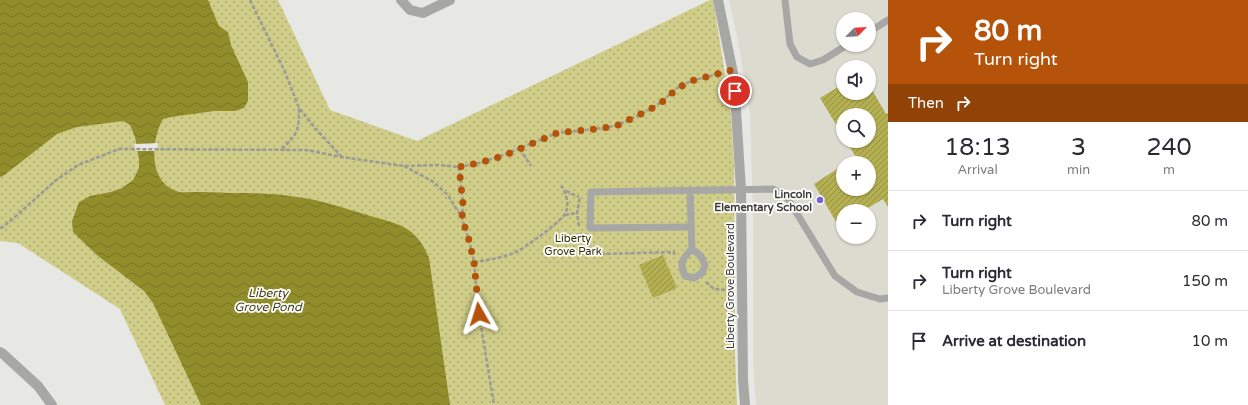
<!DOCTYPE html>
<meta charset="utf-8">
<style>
body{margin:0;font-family:"Varela Round",sans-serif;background:#f7f7f7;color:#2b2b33;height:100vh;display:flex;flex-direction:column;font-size:15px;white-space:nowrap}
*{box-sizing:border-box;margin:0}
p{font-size:13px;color:#7c7c81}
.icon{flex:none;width:22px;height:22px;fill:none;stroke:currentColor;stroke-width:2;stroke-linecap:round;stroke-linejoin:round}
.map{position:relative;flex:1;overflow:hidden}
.drawer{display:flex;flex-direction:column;background:#fff;width:360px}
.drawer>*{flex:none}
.guide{background:#b45309;color:#fff;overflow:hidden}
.needle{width:26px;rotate:66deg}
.buttons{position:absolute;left:836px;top:12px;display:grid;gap:8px}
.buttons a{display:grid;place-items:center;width:40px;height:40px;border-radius:50%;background:#fff;box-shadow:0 1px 3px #0004;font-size:20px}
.pin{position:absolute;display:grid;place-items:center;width:34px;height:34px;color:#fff;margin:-17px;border:2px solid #fff;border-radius:50%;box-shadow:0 1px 4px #0007}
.me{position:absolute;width:44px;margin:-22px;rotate:354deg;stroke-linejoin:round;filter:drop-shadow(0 0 3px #0008)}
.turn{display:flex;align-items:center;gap:14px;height:84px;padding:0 20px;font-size:18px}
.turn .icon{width:52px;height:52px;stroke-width:2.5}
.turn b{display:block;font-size:28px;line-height:34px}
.then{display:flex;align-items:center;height:38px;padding:0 20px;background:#0003;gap:8px;font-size:15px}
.eta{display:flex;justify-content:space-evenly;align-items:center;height:68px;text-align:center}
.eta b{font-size:24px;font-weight:600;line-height:28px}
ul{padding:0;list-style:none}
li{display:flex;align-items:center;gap:12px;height:60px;padding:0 20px;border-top:1px solid #e1e1e2}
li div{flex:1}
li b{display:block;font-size:15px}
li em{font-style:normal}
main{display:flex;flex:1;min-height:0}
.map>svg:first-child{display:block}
</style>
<main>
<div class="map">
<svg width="888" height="405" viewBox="0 0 888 405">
<defs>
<pattern id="park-dots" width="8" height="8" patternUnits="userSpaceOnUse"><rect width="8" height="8" fill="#cfcd88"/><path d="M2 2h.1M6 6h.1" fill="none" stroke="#a9a870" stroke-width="1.8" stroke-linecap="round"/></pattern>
<pattern id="water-waves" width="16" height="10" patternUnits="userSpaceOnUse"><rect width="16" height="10" fill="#918d2b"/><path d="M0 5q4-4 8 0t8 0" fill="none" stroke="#787426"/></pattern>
<pattern id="building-hatch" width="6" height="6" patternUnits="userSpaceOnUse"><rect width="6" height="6" fill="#b4b052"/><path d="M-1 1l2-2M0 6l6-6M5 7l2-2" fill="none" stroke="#949045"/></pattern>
</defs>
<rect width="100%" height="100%" fill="#e7e7e3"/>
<path fill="#dbdbd0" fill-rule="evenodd" d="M729,0H888V405H756L753,364V213L750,113L738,41ZM843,19H869V45H843ZM843,67H869V93H843ZM843,115H869V141H843ZM843,163H869V189H843ZM843,211H869V237H843Z"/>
<path fill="url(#park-dots)" d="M0,0H278L330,110L417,141L710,0H713L730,104L734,165L735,353L737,405H165L120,309L18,243L0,241Z"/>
<path fill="url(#water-waves)" d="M0,0H208L219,26L228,32L231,45L248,82V101L244,108L235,111H214L171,117L163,119C151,140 148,181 176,191C180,193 186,192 191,192C204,192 217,192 230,193C252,193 275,193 297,197C321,200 344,208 367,215C380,219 396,222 407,229C418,236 424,246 429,258L450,405H201L153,303L144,291L98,256L73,232L72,221L79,202L90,196L111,192L122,188L133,180L139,168V159L135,137L130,125L123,121L77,127L57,134L3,176L0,177Z"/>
<path fill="#e7e7e3" d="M158,143L157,151H136L134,144Z"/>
<g fill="url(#building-hatch)">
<path d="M843,84V93H869V85L886,114L888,113V207L883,199L863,211H843V224L839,227L814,184L843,165V189H869V163H847L856,157L846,141H869V115H843V136L820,98Z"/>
<path d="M663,255L677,288L653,298L639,265Z"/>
</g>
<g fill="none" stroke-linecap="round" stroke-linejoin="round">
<g stroke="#9a9a98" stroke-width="2.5" stroke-dasharray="4 2" stroke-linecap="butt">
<path d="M250,0L285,72L299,108L315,128L342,157"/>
<path d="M282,149C298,133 299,131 299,108"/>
<path d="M520,149L531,166"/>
<path d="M404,166L432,181L448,195L462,218L469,240L474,262L479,314L494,405"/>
<path d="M459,167L463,204L462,218"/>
<path d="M566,191L579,197"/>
<path d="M565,215L577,213"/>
<path d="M579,226L577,213L580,197"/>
<path d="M0,228L3,227L16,216L55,181L78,165L119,149L306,150L342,157L404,166L438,165L459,167L479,163L503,155L557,133L604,128L618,125L649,110L661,102L677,88L691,81L722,73"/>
<path d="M581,233C584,244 591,251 602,254L674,252V255"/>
<path d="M474,262C488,260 502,258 516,252C525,248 560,222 565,214C570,205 566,193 561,185"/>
<path d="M706,282L714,289L726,290"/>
</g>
<g stroke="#a7a7a5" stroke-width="7">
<path d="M785,0L790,44L797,57L810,64L823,60L847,45"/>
<path d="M869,32L888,20"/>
<path d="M690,191L692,249C682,259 679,263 685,276L694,278L702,273L705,265L701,256L692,249"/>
<path d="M690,227L590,228L591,192L773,189L788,199L835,276L857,292L880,299L888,298"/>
</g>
<g stroke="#a7a7a5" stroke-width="10">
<path d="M401,0L410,10L423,13L450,0"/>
<path d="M718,0L734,78L741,190L743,380L745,405"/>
<path d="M0,352L3,354L38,386L52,405"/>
</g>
</g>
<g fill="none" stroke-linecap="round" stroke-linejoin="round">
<path stroke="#b45309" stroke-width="7" stroke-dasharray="0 12.6" d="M479,314L474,262L469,240L462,218L463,204L459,167L479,163L503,156L557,133L604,128L618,125L649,110L662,102L678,88L691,81L732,70L735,91"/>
</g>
<circle fill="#7461db" stroke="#fffffe" stroke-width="1.5" cx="820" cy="200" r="4"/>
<g text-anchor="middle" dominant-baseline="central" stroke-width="3.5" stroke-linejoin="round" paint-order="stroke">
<g font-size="11" font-weight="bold" fill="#3c3c3b" stroke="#fffffe" text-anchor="end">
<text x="812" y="194">Lincoln<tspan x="812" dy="13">Elementary School</tspan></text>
</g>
<g font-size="11" fill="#2f2d03" stroke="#fffffe">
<text x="573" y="238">Liberty<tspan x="573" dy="13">Grove Park</tspan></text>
</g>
<g font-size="11" fill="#3c3c3b" stroke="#fffffe">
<text transform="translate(730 286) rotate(-90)">Liberty Grove Boulevard</text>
</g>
<g font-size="12" font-style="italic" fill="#413f17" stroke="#fffffe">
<text x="268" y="293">Liberty<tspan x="268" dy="14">Grove Pond</tspan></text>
</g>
</g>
</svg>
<div class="buttons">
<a><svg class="needle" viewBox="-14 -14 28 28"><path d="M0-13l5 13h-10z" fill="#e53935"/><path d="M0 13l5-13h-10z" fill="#7c7c81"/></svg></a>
<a><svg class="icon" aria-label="sound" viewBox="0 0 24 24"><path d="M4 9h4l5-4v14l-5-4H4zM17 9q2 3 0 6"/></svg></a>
<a><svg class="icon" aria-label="search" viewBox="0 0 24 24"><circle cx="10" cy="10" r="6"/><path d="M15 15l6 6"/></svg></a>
<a>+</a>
<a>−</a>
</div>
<div class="pin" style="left:735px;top:91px;background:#d93025"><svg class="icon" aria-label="arrive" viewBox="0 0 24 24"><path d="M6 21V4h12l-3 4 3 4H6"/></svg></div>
<svg class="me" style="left:479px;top:314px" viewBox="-20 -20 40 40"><path d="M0-17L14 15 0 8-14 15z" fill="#b45309" stroke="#fff" stroke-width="4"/></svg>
</div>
<section class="drawer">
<div class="guide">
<div class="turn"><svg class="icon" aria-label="right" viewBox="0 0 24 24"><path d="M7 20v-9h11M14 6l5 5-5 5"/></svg><div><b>80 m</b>Turn right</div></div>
<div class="then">Then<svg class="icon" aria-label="right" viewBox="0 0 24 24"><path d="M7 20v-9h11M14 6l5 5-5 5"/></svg></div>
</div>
<div class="eta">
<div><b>18:13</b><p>Arrival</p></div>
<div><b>3</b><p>min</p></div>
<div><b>240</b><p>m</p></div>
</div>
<ul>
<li><svg class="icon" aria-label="right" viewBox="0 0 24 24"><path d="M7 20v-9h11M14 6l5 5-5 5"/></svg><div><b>Turn right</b></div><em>80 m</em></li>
<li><svg class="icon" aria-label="right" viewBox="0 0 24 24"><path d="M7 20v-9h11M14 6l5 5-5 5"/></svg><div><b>Turn right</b><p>Liberty Grove Boulevard</p></div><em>150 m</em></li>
<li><svg class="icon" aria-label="arrive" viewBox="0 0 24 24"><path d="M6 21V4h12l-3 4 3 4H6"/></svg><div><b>Arrive at destination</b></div><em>10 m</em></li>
</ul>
</section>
</main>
